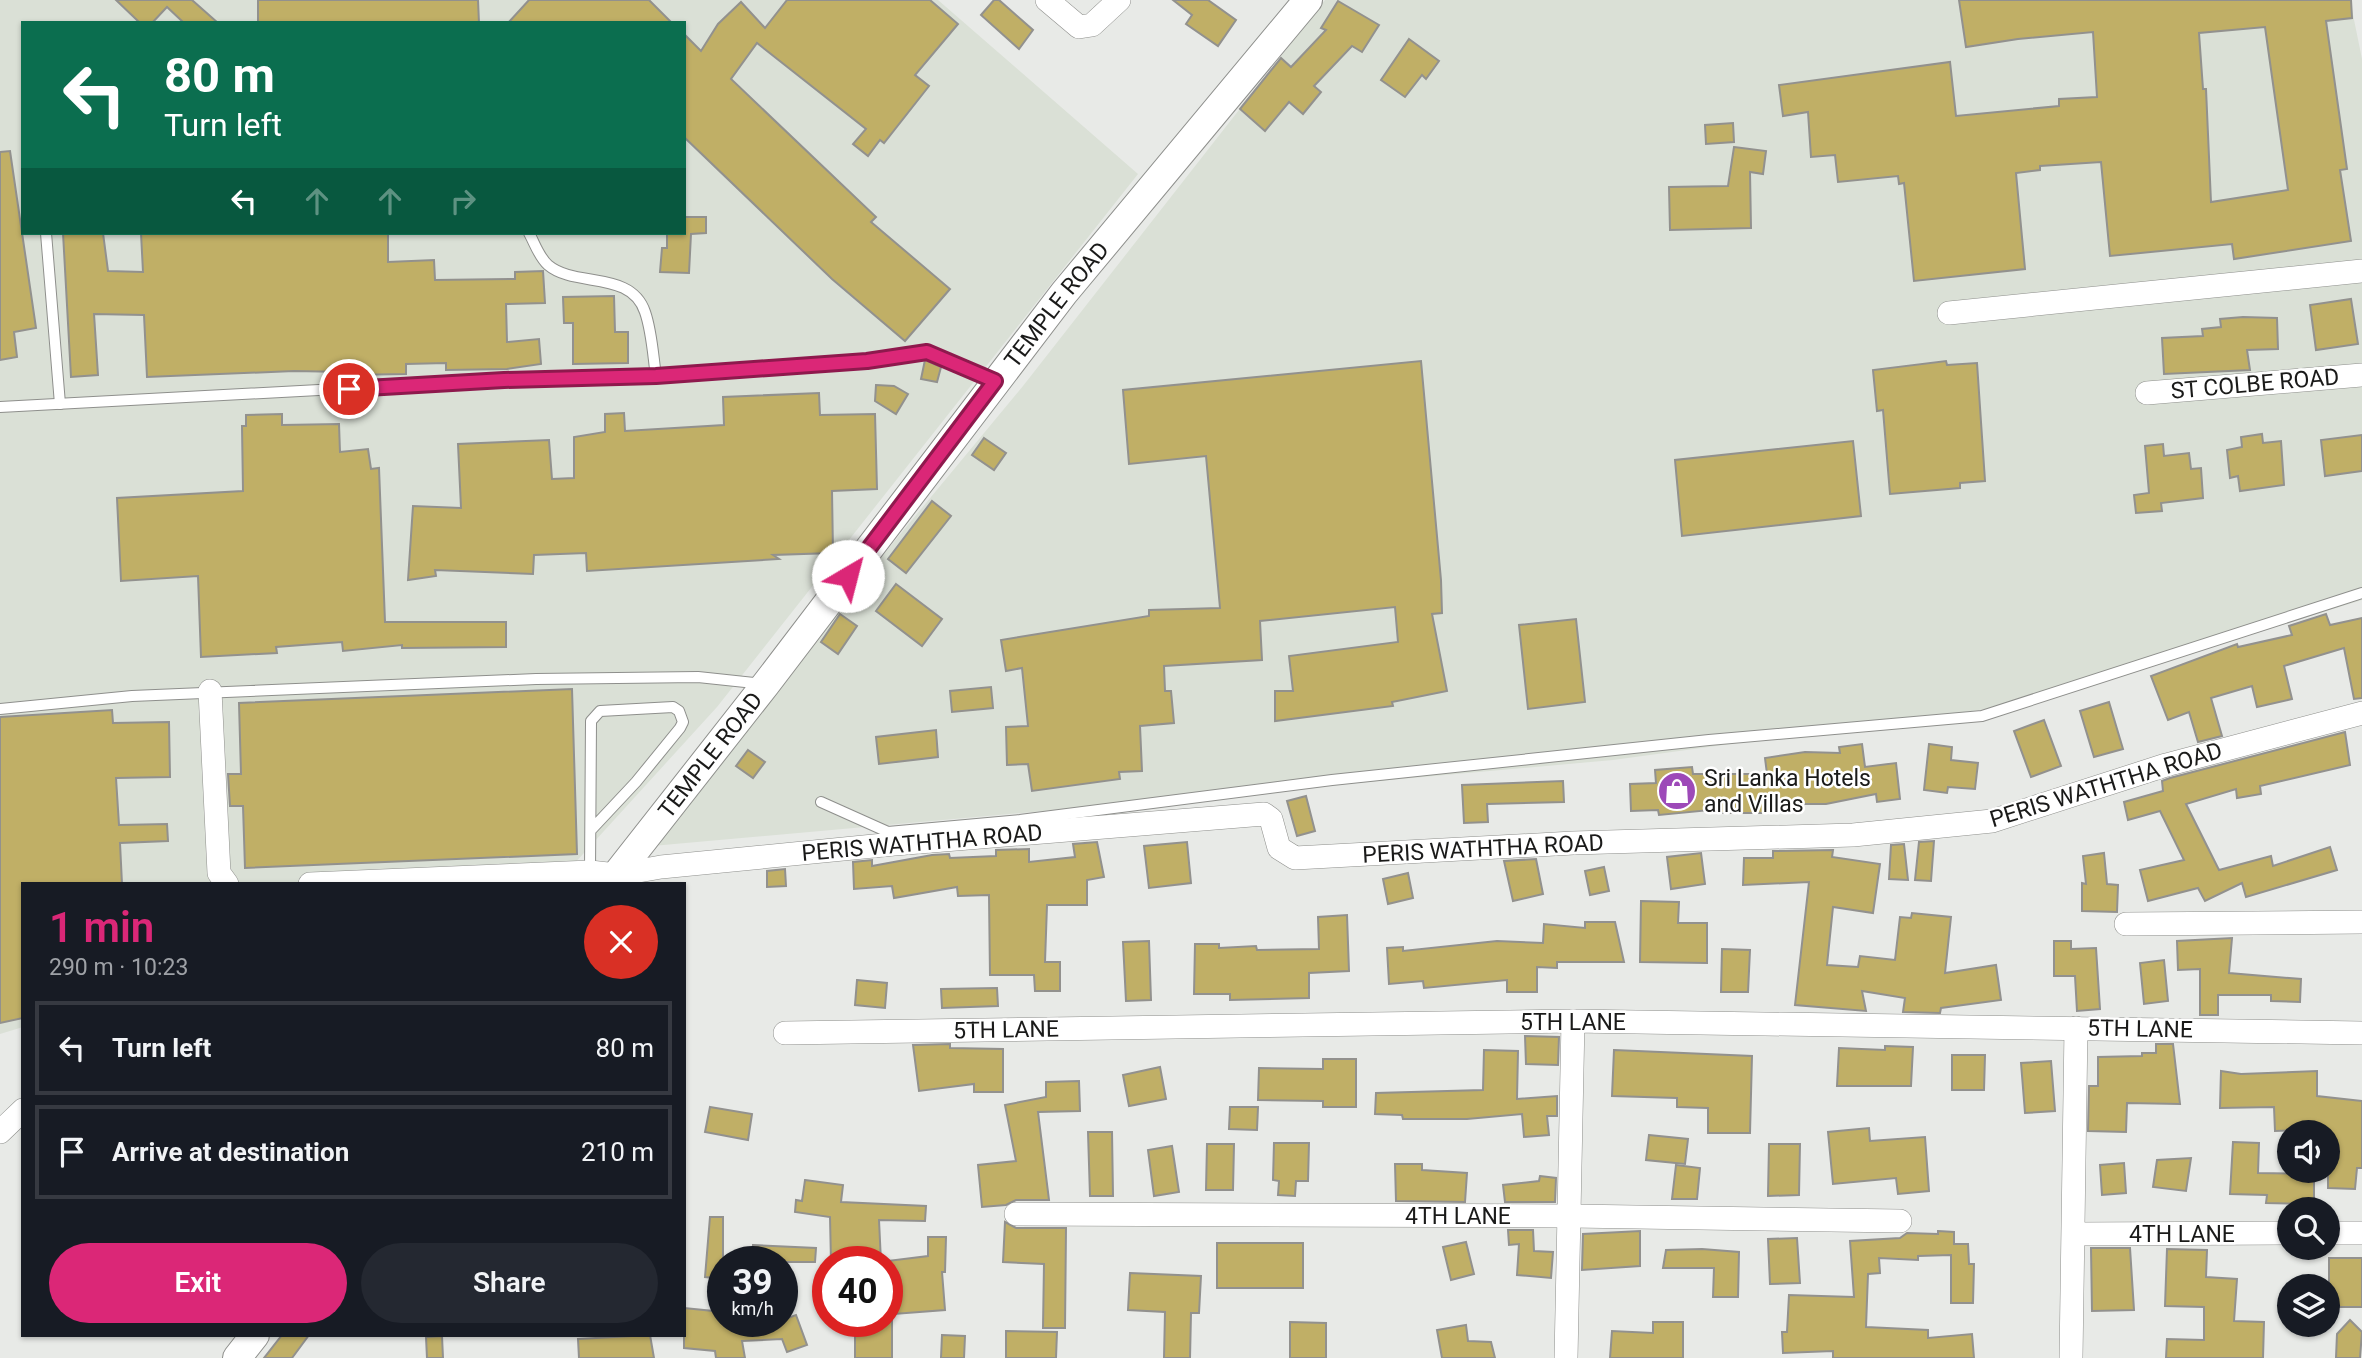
<!DOCTYPE html>
<meta charset="utf-8">
<style>
body{margin:0;font-family:Roboto,sans-serif;background:#242831;color:#f1f3f6;height:100vh;display:flex;flex-direction:column;font-size:26px;white-space:nowrap}
*{box-sizing:border-box;margin:0}
p{font-size:23px;color:#9ea1a6}
.icon{flex:none;width:38px;height:38px;fill:none;stroke:currentColor;stroke-width:2;stroke-linecap:round;stroke-linejoin:round}
.map{position:relative;flex:1;overflow:hidden}
.drawer{position:absolute;left:21px;top:882px;width:665px;height:455px;display:flex;flex-direction:column;background:#171b24;border-radius:0px;box-shadow:0 2px 5px #0004}
.drawer>*{flex:none}
.banner{position:absolute;left:21px;top:21px;width:665px;height:214px;border-radius:0px;box-shadow:0 2px 5px #0004;background:#0b6e4f;color:#fff;overflow:hidden}
.buttons{position:absolute;left:2277px;top:1120px;display:grid;gap:14px}
.buttons a{display:grid;place-items:center;width:63px;height:63px;border-radius:50%;background:#171b24;box-shadow:0 2px 5px #0004;font-size:35px}
.speed{position:absolute;left:707px;top:1246px;display:flex;gap:14px;font-size:35px;font-weight:700;text-align:center}
.speed>*{display:grid;place-content:center;width:91px;height:91px;border-radius:50%;background:#171b24;box-shadow:0 2px 5px #0004;line-height:1}
.speed small{font-size:18px;font-weight:400}
.speed .limit{border:10px solid #d22;background:#fff;color:#111}
.pin{position:absolute;display:grid;place-items:center;width:60px;height:60px;color:#fff;margin:-30px;border:4px solid #fff;border-radius:50%;box-shadow:0 2px 7px #0007}
.me{position:absolute;width:77px;margin:-38px;rotate:37deg;stroke-linejoin:round;filter:drop-shadow(0 0 5px #0008)}
.turn{display:flex;align-items:center;gap:24px;height:147px;padding:0 28px;font-size:32px}
.turn .icon{width:91px;height:91px;stroke-width:2.5}
.turn b{display:block;font-size:49px;line-height:60px}
.lanes{display:flex;align-items:center;height:66px;padding:0 28px;background:#0003;justify-content:center;gap:35px;direction:ltr}
.lanes .off{opacity:.35}
.round{display:grid;place-items:center;flex:none;width:74px;height:74px;border-radius:37px;background:#242831}
.head{display:flex;align-items:center;justify-content:space-between;height:119px;padding:0 28px}
h1{font-size:42px;font-weight:600;line-height:52px;color:#db2777}
.cta{display:flex;gap:14px;margin-top:auto;padding:14px 28px}
.cta a{flex:1;height:80px;border-radius:42px;background:#db2777;color:#fff;font-size:28px;font-weight:600;line-height:80px;text-align:center}
.cta a+a{background:#242831;color:#f1f3f6}
ul{padding:0;list-style:none}
li{display:flex;align-items:center;gap:21px;height:94px;margin:0 14px 10px;padding:0 14px;border:4px solid #363941;border-radius:0px}
li div{flex:1}
li b{display:block;font-size:26px}
li em{font-style:normal}
.map>svg:first-child{display:block}
</style>
<div class="map">
<svg width="2362" height="1358" viewBox="0 0 2362 1358">
<rect width="100%" height="100%" fill="#e8eae7"/>
<g fill="#dae0d6" fill-rule="evenodd">
<path d="M0,0H938L1138,174L717,707L573,865L383,884H23V1027L0,1034ZM23,23H684V233H23Z"/>
<path d="M1325,0H2350L2362,59V600L2030,703L1613,760L641,847L1023,386Z"/>
</g>
<g fill="#c0af66" stroke="#92918e" stroke-width="2" fill-rule="evenodd">
<path d="M116,0H192L218,23H184L167,7L152,23H140Z"/>
<path d="M258,0H478L479,23H258Z"/>
<path d="M529,0H649L672,23H508Z"/>
<path d="M787,0H930L958,24L915,75L929,86L884,143L880,140L868,156L853,144L866,129L757,43L731,79L876,217L871,222L950,289L905,341L832,279L684,137V34L701,51L718,24L741,2L765,28Z"/>
<path d="M994,0H999L1033,30L1019,49L981,15Z"/>
<path d="M1173,0H1208L1236,20L1218,46L1186,24L1192,15Z"/>
<path d="M1959,0H2351L2352,18L2326,21L2347,169L2340,170L2351,241L2234,259L2232,244L2110,256L2101,162L2040,166V170L2016,173L2025,269L1914,281L1904,183L1899,184L1898,176L1838,182L1835,155L1811,157L1808,112L1783,116L1779,85L1950,62L1956,116L2059,106V99L2097,97L2093,32L2018,39L1966,47ZM2265,27L2288,190L2211,202L2206,89H2203L2199,33Z"/>
<path d="M1338,1L1379,25L1362,52L1352,46L1314,86L1321,92L1303,114L1289,102L1265,131L1240,109L1281,58L1291,67L1326,30L1321,28Z"/>
<path d="M1409,39L1439,61L1426,79L1422,75L1405,97L1381,80Z"/>
<path d="M1733,123L1734,142L1706,144L1705,125Z"/>
<path d="M1734,147L1766,151L1763,174L1750,172L1751,228L1670,230L1669,187L1728,186Z"/>
<path d="M10,151L36,328L14,332L17,357L0,360V152Z"/>
<path d="M684,217H706V233L691,234L689,273L660,272L662,248H667V233H684Z"/>
<path d="M63,233H103L108,271L143,272L141,233H388V262L434,260L435,280L515,279V272L543,271L545,303L506,304L507,342L539,339L541,364L507,369L446,370V363L406,364V374L347,375L346,372L294,371L147,377L144,315L94,314L98,375L71,377Z"/>
<path d="M614,296L615,332H628V363L573,364V323H564L563,297Z"/>
<path d="M2351,299L2358,344L2316,350L2310,305Z"/>
<path d="M2243,317L2277,318L2278,349L2247,350L2250,370L2164,374L2162,338L2203,336L2202,329L2221,327L2220,319Z"/>
<path d="M925,360L941,367L937,382L921,379Z"/>
<path d="M1421,361L1441,580L1442,613L1432,614L1447,691L1392,702L1393,706L1275,721V691H1293L1289,656L1398,642L1395,607L1260,621L1262,660L1164,666L1165,691H1171L1174,723L1140,726L1142,771L1119,772L1120,779L1032,791L1028,764L1007,765L1006,727L1028,726L1022,668L1006,671L1001,640L1149,616V610L1220,608L1206,456L1129,464L1123,390Z"/>
<path d="M1946,361L1947,365L1977,363L1985,481L1960,483V488L1890,494L1883,410L1877,411L1873,370Z"/>
<path d="M876,385L894,386L908,394L896,414L875,401Z"/>
<path d="M819,393L820,415L875,414L877,489L832,491L833,553L773,555L779,559L587,571L586,553L534,555L533,574L435,570L436,576L408,580L413,506L461,508L458,444L549,440L552,479L574,478V437L605,432V414L624,413L625,431L724,425L723,397Z"/>
<path d="M282,414V425L339,424L340,452L368,449L371,469L379,468L385,622H506V647L402,648V645L343,651L342,642L276,647L277,653L201,657L198,576L121,581L117,498L243,491L242,426H246V415Z"/>
<path d="M2262,434L2263,443L2281,441L2284,485L2240,491L2238,476L2230,478L2227,450L2242,447L2241,437Z"/>
<path d="M2362,435V471L2325,476L2321,440Z"/>
<path d="M984,438L1006,453L994,470L972,455Z"/>
<path d="M1853,441L1861,516L1682,536L1675,460Z"/>
<path d="M2163,444L2164,456L2189,453L2191,469L2201,468L2203,498L2161,503L2162,511L2136,513L2134,495L2149,493L2145,446Z"/>
<path d="M932,501L951,516L906,573L888,559Z"/>
<path d="M896,584L942,619L922,646L876,611Z"/>
<path d="M840,614L857,626L838,654L821,642Z"/>
<path d="M2326,614L2330,625L2362,618V698L2354,699L2344,648L2284,666L2292,699L2257,707L2252,686L2211,698L2222,736L2198,742L2189,712L2168,720L2151,676L2237,644L2238,647L2292,635L2289,626Z"/>
<path d="M1576,619L1585,702L1528,709L1519,625Z"/>
<path d="M991,687L993,708L952,712L950,691Z"/>
<path d="M572,689L577,854L245,868L243,806H230L228,774H241L239,703Z"/>
<path d="M2109,702L2123,749L2094,757L2080,711Z"/>
<path d="M112,710L113,723L169,722L170,777L116,778L119,825L167,824L168,841L120,843L122,884H23V1018L0,1023V717Z"/>
<path d="M2044,720L2061,766L2031,777L2014,731Z"/>
<path d="M936,730L938,757L879,764L876,737Z"/>
<path d="M2345,732L2350,765L2260,786L2261,794L2237,798L2236,789L2186,804L2219,870L2271,856L2273,866L2330,847L2337,870L2246,897L2242,883L2205,901L2198,888L2148,901L2140,870L2184,860L2160,811L2128,820L2124,802L2163,791L2162,781L2170,778Z"/>
<path d="M1862,744L1865,767L1896,763L1900,799L1877,802L1876,794L1826,804H1801L1802,808L1769,813H1720V809L1659,815L1658,810L1631,811L1630,784L1656,783L1655,770L1692,767L1693,774H1767L1765,758L1805,752L1840,753L1839,747Z"/>
<path d="M1929,744L1952,747L1951,760L1978,763L1975,789L1948,787L1947,793L1924,790Z"/>
<path d="M748,750L765,762L753,778L736,766Z"/>
<path d="M1563,781L1564,802L1487,804L1488,822L1464,823L1462,785Z"/>
<path d="M1306,796L1315,831L1297,836L1287,801Z"/>
<path d="M1934,841L1931,881L1915,880L1919,842Z"/>
<path d="M1097,842L1104,877L1087,880V905H1047L1045,962H1060V991H1035L1034,975H990L989,895L958,896L957,887L894,898L892,886L854,889L853,862L872,860V866L932,855L949,854L950,858L996,856V850L1029,849V862L1075,857L1073,844Z"/>
<path d="M1187,842L1191,883L1149,888L1144,846Z"/>
<path d="M1904,844L1908,880L1889,879L1891,845Z"/>
<path d="M1833,850L1832,857L1880,864L1873,913L1833,907L1827,965L1858,967L1860,956L1895,960L1900,917L1911,918L1912,913L1951,917L1945,973L1996,965L2001,1000L1941,1008L1940,1013L1903,1012L1905,998L1862,991L1866,1011L1795,1005L1809,882L1743,885L1744,858H1773V851Z"/>
<path d="M1701,853L1705,884L1671,889L1667,857Z"/>
<path d="M2104,853L2107,884L2118,885L2117,912L2082,911V883L2086,884L2083,856Z"/>
<path d="M1536,859L1543,894L1513,901L1504,861Z"/>
<path d="M1604,867L1609,891L1590,895L1585,871Z"/>
<path d="M785,869L786,886L767,887V871Z"/>
<path d="M1408,873L1413,898L1388,904L1383,879Z"/>
<path d="M1641,901L1679,902L1678,923H1707V963L1640,962Z"/>
<path d="M1347,915L1349,971L1309,973V998L1230,1000V994H1194L1195,944H1219V948L1256,946L1257,950L1319,949L1318,917Z"/>
<path d="M1585,922H1615L1624,962H1557V968L1537,967V992H1507V980L1424,988L1423,981L1389,984L1387,948L1403,947V951L1497,941L1543,943L1544,924L1585,928Z"/>
<path d="M2232,938L2229,973L2301,979L2300,1002L2271,1001V995H2218V1015H2200V969L2178,970L2177,941Z"/>
<path d="M1149,941L1151,1000L1126,1001L1123,942Z"/>
<path d="M2054,941H2071V949L2096,948L2100,1009L2077,1011L2075,976H2054Z"/>
<path d="M1722,949L1750,950L1748,992H1721Z"/>
<path d="M2164,960L2168,1001L2144,1004L2140,963Z"/>
<path d="M857,980L887,983L885,1008L855,1005Z"/>
<path d="M997,988L998,1006L942,1008L941,989Z"/>
<path d="M1525,1036L1559,1037L1558,1065L1526,1064Z"/>
<path d="M950,1044V1048L1003,1049V1092H974V1084L919,1091L913,1045Z"/>
<path d="M2156,1044H2173L2180,1104L2127,1103L2126,1132L2088,1131L2089,1086H2098V1057L2142,1056V1053H2156Z"/>
<path d="M1885,1046L1913,1047L1911,1086H1837L1839,1048L1885,1050Z"/>
<path d="M1484,1050L1518,1051L1517,1099L1557,1096V1116H1547L1549,1135L1524,1137L1522,1114L1467,1119H1403L1402,1115L1375,1114L1376,1093L1483,1090Z"/>
<path d="M1614,1050L1752,1056L1750,1133H1708V1108L1677,1107V1098L1612,1096Z"/>
<path d="M1952,1055H1985L1984,1090H1952Z"/>
<path d="M1323,1059H1356V1107H1323V1101L1258,1100L1259,1068L1323,1069Z"/>
<path d="M2051,1061L2055,1111L2025,1113L2021,1063Z"/>
<path d="M1160,1067L1166,1099L1129,1106L1123,1075Z"/>
<path d="M2221,1071L2241,1074L2317,1071V1096L2362,1101V1168H2357L2355,1189L2328,1188V1132H2317V1129L2275,1131L2274,1107L2220,1108Z"/>
<path d="M1079,1081L1080,1111L1038,1112L1049,1200H1016L1006,1205L982,1207L978,1165L1016,1161L1005,1105L1046,1097V1082Z"/>
<path d="M710,1107L752,1114L748,1140L705,1132Z"/>
<path d="M1230,1107H1258L1257,1130L1229,1129Z"/>
<path d="M1869,1128L1870,1141L1925,1137L1929,1191L1898,1194L1896,1178L1833,1184L1828,1132Z"/>
<path d="M1088,1132H1112L1113,1196H1090Z"/>
<path d="M1649,1135L1688,1139L1685,1164L1646,1160Z"/>
<path d="M2233,1142L2259,1143L2258,1173L2314,1174V1204L2266,1203L2267,1195L2230,1194Z"/>
<path d="M1274,1143H1309L1308,1181H1296L1295,1196L1278,1195L1279,1181L1273,1180Z"/>
<path d="M1207,1144H1234L1233,1190H1206Z"/>
<path d="M1769,1144H1800L1799,1195L1768,1196Z"/>
<path d="M1172,1146L1179,1192L1154,1196L1148,1150Z"/>
<path d="M2191,1158L2186,1191L2153,1187L2157,1160Z"/>
<path d="M2124,1163L2126,1193L2102,1195L2100,1165Z"/>
<path d="M1395,1164H1422V1170L1467,1173L1465,1202L1396,1201Z"/>
<path d="M1676,1165L1700,1168L1697,1199H1672Z"/>
<path d="M1540,1176L1556,1178L1555,1202H1505L1503,1185L1539,1181Z"/>
<path d="M805,1180L843,1185L841,1202L926,1206L925,1221L879,1220L881,1262H831L830,1217L795,1212L796,1200L802,1201Z"/>
<path d="M710,1217H723V1279L705,1277Z"/>
<path d="M1005,1222L1016,1228H1066L1065,1328H1043L1044,1264L1003,1262Z"/>
<path d="M1508,1230H1533L1534,1251L1553,1252L1551,1278L1517,1275L1519,1244L1509,1245Z"/>
<path d="M1640,1231V1266L1582,1270L1583,1234Z"/>
<path d="M1938,1231L1954,1232V1244H1968L1969,1264H1974L1973,1303H1951V1255L1918,1256V1260L1879,1258L1880,1273L1868,1274L1866,1327L1928,1330V1338L1972,1334L1974,1358H1833V1351L1783,1353L1782,1332H1787L1789,1295L1854,1297L1850,1241L1900,1238L1907,1233L1938,1234Z"/>
<path d="M928,1237H946L945,1272H942L945,1310L894,1314L887,1261L928,1256Z"/>
<path d="M1797,1238L1800,1283L1770,1284L1768,1239Z"/>
<path d="M1466,1242L1474,1274L1451,1280L1443,1247Z"/>
<rect x="1217" y="1243" width="86" height="45"/>
<path d="M753,1245L816,1248L815,1262H752Z"/>
<path d="M2091,1248H2130L2134,1310L2092,1311Z"/>
<path d="M1702,1249L1739,1252L1738,1297H1713L1714,1268H1663L1666,1250Z"/>
<path d="M2167,1249L2207,1250L2206,1277L2237,1279L2234,1321L2264,1322L2263,1358H2166L2167,1339L2204,1340V1307L2165,1306Z"/>
<rect x="2329" y="1258" width="33" height="49"/>
<path d="M1130,1273L1201,1276L1199,1313H1191L1190,1358H1164L1165,1312L1128,1310Z"/>
<path d="M684,1308L723,1312V1321H755V1330L796,1315L807,1345L787,1352L782,1339L742,1341L745,1358H716L715,1351L684,1348Z"/>
<path d="M2350,1320L2362,1332L2360,1358H2336L2337,1334Z"/>
<rect x="855" y="1321" width="37" height="37"/>
<path d="M1290,1322L1326,1323V1358H1290Z"/>
<path d="M1653,1322H1683V1358H1610L1612,1331L1653,1333Z"/>
<path d="M1466,1325L1468,1341L1491,1342L1495,1358H1442L1437,1330Z"/>
<path d="M1006,1331L1057,1332L1056,1358H1006Z"/>
<path d="M282,1335H309L292,1358H264Z"/>
<path d="M650,1335L654,1358H579L578,1339Z"/>
<path d="M942,1335L965,1336L964,1358H941Z"/>
<path d="M442,1336L443,1358H427L426,1337Z"/>
</g>
<g fill="none" stroke-linecap="round" stroke-linejoin="round">
<defs>
<g id="service">
<path d="M46,233L60,404"/>
<path d="M529,233C535,244 539,257 548,265C575,288 631,270 645,312C652,332 653,356 656,376"/>
<path d="M0,407L504,380L656,376L867,361L927,352L994,381"/>
<path d="M0,709L132,696L536,679L698,677L764,684"/>
<path d="M821,802L888,832L1020,820L1332,780L1709,740L1982,716L2362,593"/>
<path d="M590,872L591,721L600,711L673,707L679,711L683,722L680,728L636,782L591,830"/>
</g>
<g id="minor">
<path d="M1047,0L1079,27L1092,25L1119,0"/>
<path d="M1949,313L2362,271"/>
<path d="M2147,393L2362,375"/>
<path d="M210,691L219,873L227,884"/>
<path d="M310,884L590,872L616,875L661,867L894,844L1264,814L1271,819L1279,848L1295,858L1573,843L1853,835L1992,821L2166,765L2362,713"/>
<path d="M2126,924L2362,922"/>
<path d="M785,1033L1573,1021L2362,1033"/>
<path d="M0,1132L23,1110"/>
<path d="M1016,1214L1572,1216L1900,1221"/>
<path d="M2328,1233H2362"/>
<path d="M2075,1234L2289,1233"/>
<path d="M1566,1358L1573,1021"/>
<path d="M2071,1358L2076,1028"/>
</g>
<g id="tertiary">
<path id="s1" d="M609,884L766,684L1064,293L1308,0"/>
<path d="M237,1358L255,1335"/>
</g>
</defs>
<use href="#service" stroke="#8e8f8c" stroke-width="12"/>
<use href="#minor" stroke="#8e8f8c" stroke-width="24"/>
<use href="#tertiary" stroke="#8e8f8c" stroke-width="30"/>
<use href="#service" stroke="#fff" stroke-width="10"/>
<use href="#minor" stroke="#fff" stroke-width="23"/>
<use href="#tertiary" stroke="#fff" stroke-width="28"/>
</g>
<g fill="none" stroke-linecap="round" stroke-linejoin="round">
<defs>
<path id="route" d="M349,389L504,380L656,376L867,361L927,352L995,381L848,576"/>
</defs>
<use href="#route" stroke="#8e194d" stroke-width="18"/>
<use href="#route" stroke="#db2777" stroke-width="12"/>
</g>
<defs>
<symbol id="shop-disc" viewBox="-11 -11 22 22"><circle r="9.5" fill="#9d49b8" stroke="#fff"/><path d="M-5-2.5h2.3a2.7 3.5 0 0 1 5.4 0H5L5.5 6h-11ZM-1.5-2.5h3a1.5 2.3 0 0 0-3 0Z" fill="#fff"/></symbol>
</defs>
<g fill-rule="evenodd">
<use href="#shop-disc" x="1655" y="769" width="44" height="44"/>
</g>
<g text-anchor="middle" dominant-baseline="central" stroke-width="5" stroke-linejoin="round" paint-order="stroke">
<g font-size="23" fill="#1a1a19" stroke="#fff">
<text stroke="none"><textPath href="#s1" startOffset="732">TEMPLE ROAD</textPath></text>
<text transform="translate(2255 384) rotate(-5)">ST COLBE ROAD</text>
<text stroke="none"><textPath href="#s1" startOffset="164">TEMPLE ROAD</textPath></text>
<text transform="translate(2106 785) rotate(-17)">PERIS WATHTHA ROAD</text>
<text transform="translate(922 843) rotate(-5)">PERIS WATHTHA ROAD</text>
<text transform="translate(1483 849) rotate(-3)">PERIS WATHTHA ROAD</text>
<text x="1573" y="1022">5TH LANE</text>
<text transform="translate(2140 1029) rotate(1)">5TH LANE</text>
<text transform="translate(1006 1030) rotate(-1)">5TH LANE</text>
<text x="1458" y="1216">4TH LANE</text>
<text x="2182" y="1234">4TH LANE</text>
</g>
<g font-size="23" fill="#1a1a19" stroke="#fff" text-anchor="start">
<text x="1704" y="778">Sri Lanka Hotels<tspan x="1704" dy="26">and Villas</tspan></text>
</g>
</g>
</svg>
<div class="buttons">
<a><svg class="icon" aria-label="sound" viewBox="0 0 24 24"><path d="M4 9h4l5-4v14l-5-4H4zM17 9q2 3 0 6"/></svg></a>
<a><svg class="icon" aria-label="search" viewBox="0 0 24 24"><circle cx="10" cy="10" r="6"/><path d="M15 15l6 6"/></svg></a>
<a><svg class="icon" aria-label="layers" viewBox="0 0 24 24"><path d="M12 4l9 5-9 5-9-5zM3 14l9 5 9-5"/></svg></a>
</div>
<div class="speed"><div>39<small>km/h</small></div><div class="limit">40</div></div>
<div class="pin" style="left:349px;top:389px;background:#d93025"><svg class="icon" aria-label="arrive" viewBox="0 0 24 24"><path d="M6 21V4h12l-3 4 3 4H6"/></svg></div>
<svg class="me" style="left:848px;top:576px" viewBox="-20 -20 40 40"><circle r="19" fill="#fff"/><path d="M0-13L10 11 0 6-10 11z" fill="#db2777"/></svg>
<div class="banner">
<div class="turn"><svg class="icon" aria-label="left" viewBox="0 0 24 24"><path d="M17 20v-9H6M10 6l-5 5 5 5"/></svg><div><b>80 m</b>Turn left</div></div>
<div class="lanes"><svg class="icon" aria-label="left" viewBox="0 0 24 24"><path d="M17 20v-9H6M10 6l-5 5 5 5"/></svg><svg class="icon off" aria-label="ahead" viewBox="0 0 24 24"><path d="M12 20V5M6 11l6-6 6 6"/></svg><svg class="icon off" aria-label="ahead" viewBox="0 0 24 24"><path d="M12 20V5M6 11l6-6 6 6"/></svg><svg class="icon off" aria-label="right" viewBox="0 0 24 24"><path d="M7 20v-9h11M14 6l5 5-5 5"/></svg></div>
</div>
<section class="drawer">
<div class="head"><div><h1>1 min</h1><p>290 m · 10:23</p></div><a class="round" style="background:#d93025;color:#fff"><svg class="icon" aria-label="close" viewBox="0 0 24 24"><path d="M6 6l12 12M18 6L6 18"/></svg></a></div>
<ul>
<li><svg class="icon" aria-label="left" viewBox="0 0 24 24"><path d="M17 20v-9H6M10 6l-5 5 5 5"/></svg><div><b>Turn left</b></div><em>80 m</em></li>
<li><svg class="icon" aria-label="arrive" viewBox="0 0 24 24"><path d="M6 21V4h12l-3 4 3 4H6"/></svg><div><b>Arrive at destination</b></div><em>210 m</em></li>
</ul>
<div class="cta"><a>Exit</a><a>Share</a></div>
</section>
</div>
